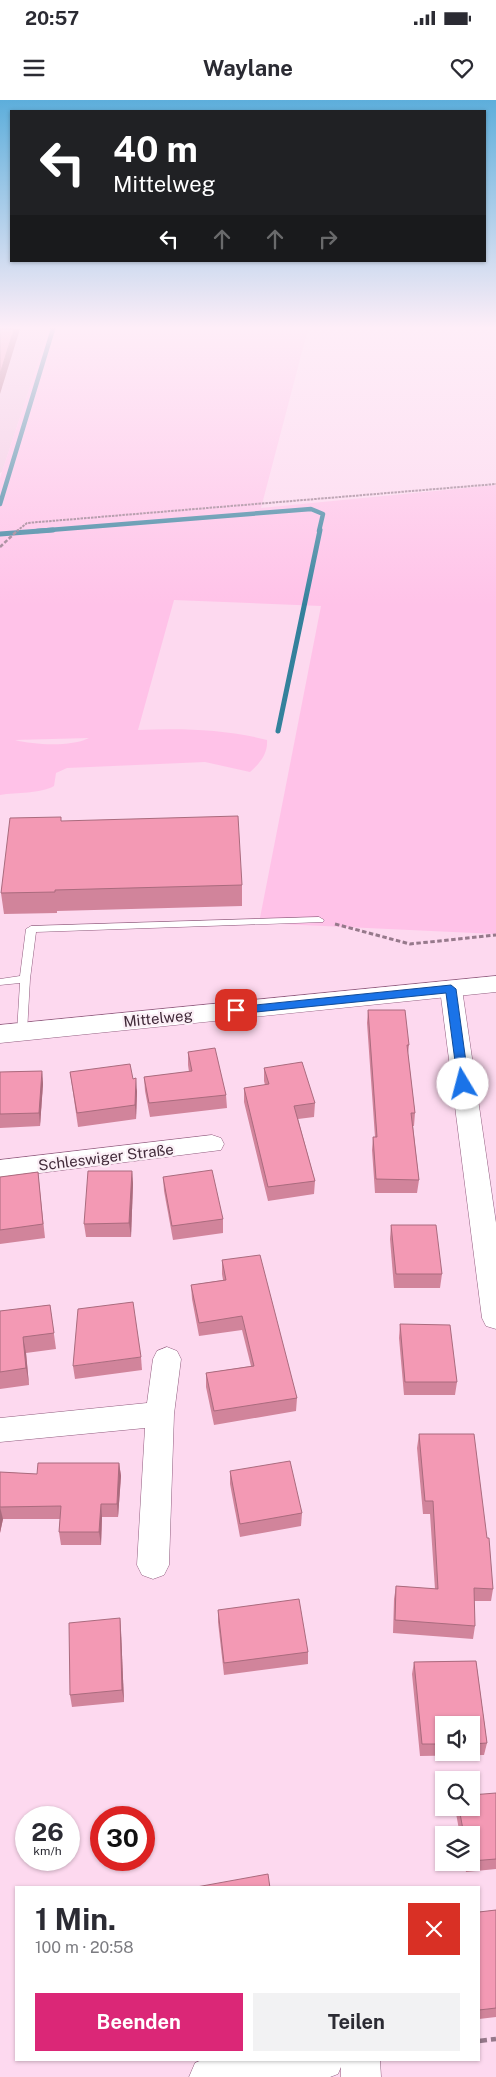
<!DOCTYPE html>
<html lang="de">
<meta charset="utf-8">
<style>
body{margin:0;font-family:"Public Sans",sans-serif;background:#f2f2f3;color:#2b2b33;height:100vh;display:flex;flex-direction:column;font-size:19px;white-space:nowrap}
*{box-sizing:border-box;margin:0}
p{font-size:16px;color:#7c7c81}
.icon{flex:none;width:28px;height:28px;fill:none;stroke:currentColor;stroke-width:2;stroke-linecap:round;stroke-linejoin:round}
.map{position:relative;flex:1;overflow:hidden}
.drawer{position:absolute;left:15px;top:1786px;width:465px;height:175px;display:flex;flex-direction:column;background:#fff;border-radius:0px;box-shadow:0 1px 4px #0004}
.drawer>*{flex:none}
.hud{position:absolute;left:10px;top:10px;width:476px;height:152px;border-radius:0px;box-shadow:0 1px 4px #0004;background:#202124;color:#fff;overflow:hidden}
.buttons{position:absolute;left:435px;top:1616px;display:grid;gap:10px}
.buttons a{display:grid;place-items:center;width:45px;height:45px;border-radius:0px;background:#fff;box-shadow:0 1px 4px #0004;font-size:25px}
.speed{position:absolute;left:15px;top:1706px;display:flex;gap:10px;font-size:25px;font-weight:700;text-align:center}
.speed>*{display:grid;place-content:center;width:65px;height:65px;border-radius:50%;background:#fff;box-shadow:0 1px 4px #0004;line-height:1}
.speed small{font-size:12px;font-weight:400}
.speed .limit{border:8px solid #d22;background:#fff;color:#111}
.pin{position:absolute;display:grid;place-items:center;width:42px;height:42px;color:#fff;margin:-21px;border-radius:10px;box-shadow:0 2px 8px #0006}
.me{position:absolute;width:55px;margin:-28px;rotate:352deg;stroke-linejoin:round;filter:drop-shadow(0 0 4px #0008)}
.turn{display:flex;align-items:center;gap:18px;height:105px;padding:0 20px;font-size:22px}
.turn .icon{width:65px;height:65px;stroke-width:2.5}
.turn b{display:block;font-size:35px;line-height:42px}
.lanes{display:flex;align-items:center;height:48px;padding:0 20px;background:#0003;justify-content:center;gap:25px;direction:ltr}
.lanes .off{opacity:.35}
.round{display:grid;place-items:center;flex:none;width:52px;height:52px;border-radius:0px;background:#f2f2f3}
.headline{display:flex;align-items:center;justify-content:space-between;height:85px;padding:0 20px}
h1{font-size:30px;font-weight:700;line-height:38px}
.action{display:flex;gap:10px;margin-top:auto;padding:10px 20px}
.action a{flex:1;height:58px;border-radius:0px;background:#db2777;color:#fff;font-size:20px;font-weight:700;line-height:58px;text-align:center}
.action a+a{background:#f2f2f3;color:#2b2b33}
.status{display:flex;justify-content:space-between;align-items:center;height:35px;padding:0 25px;background:#fff;direction:ltr}
.status svg{height:14px;fill:currentColor}
header{display:flex;justify-content:space-between;align-items:center;height:65px;padding:0 20px;background:#fff;font-size:22px;font-weight:700}
.map>svg:first-child{display:block}
</style>
<div class="status"><b>20:57</b><svg viewBox="0 0 49 12"><path d="M0 12V9h3v3zM5 12V6h3v6zM10 12V3h3v9zM15 12V0h3v12zM26 1h20v11H26zM47 4h2v5h-2z"/></svg></div>
<header><svg class="icon" aria-label="menu" viewBox="0 0 24 24"><path d="M4 6h16M4 12h16M4 18h16"/></svg>Waylane<svg class="icon" aria-label="heart" viewBox="0 0 24 24"><path d="M12 20l-8-8c-3-5 5-10 8-4 3-6 11-1 8 4z"/></svg></header>
<div class="map">
<svg width="496" height="1977" viewBox="0 0 496 1977">
<rect width="100%" height="100%" fill="#fdd9ef"/>
<path fill="#f1c9e1" d="M0,229H49L2,372L0,373Z"/>
<path fill="#ffc2e8" fill-rule="evenodd" d="M49,229H308L261,408L496,385V834L259,823L321,506L174,500L138,630C181,628 225,629 267,640C268,654 260,663 250,672L205,662L67,668L56,673L54,686C40,694 17,692 0,695V378ZM89,638C71,647 35,645 15,640Z"/>
<g fill="none" stroke-linecap="round" stroke-linejoin="round">
<g stroke="#34819c" stroke-width="4.5">
<path d="M0,404L53,229"/>
<path d="M37,431L311,409L323,414L319,431"/>
</g>
<g stroke="#34819c" stroke-width="5">
<path d="M0,434L53,430"/>
<path d="M278,631L320,430"/>
</g>
<defs>
<path id="lane" d="M319,817L324,820L323,822L36,832L30,879L27,932L22,936L17,932L20,883L0,885V879L20,876L26,829L31,826Z"/>
<g id="street">
<path d="M451,882L459,884L462,889L496,1123V1229L486,1226L482,1218L440,889L443,884Z"/>
<path d="M212,1035L221,1038L224,1044L221,1050L0,1078V1060Z"/>
<path d="M167,1247L177,1251L181,1259L174,1314L169,1465L164,1475L153,1479L142,1475L137,1465L145,1328L0,1342V1318L147,1303L153,1259L157,1251Z"/>
<path d="M202,1960H380L381,1977H341V1967L338,1974L330,1977H189L195,1963Z"/>
</g>
<path id="secondary" d="M496,876V892L0,943V925Z"/>
</defs>
<use href="#lane" stroke="#915d7f" stroke-width="1"/>
<use href="#street" stroke="#915d7f" stroke-width="1"/>
<use href="#secondary" stroke="#915d7f" stroke-width="1"/>
<path stroke="#96798b" stroke-width="2" stroke-dasharray="2.5 1" stroke-linecap="butt" d="M17,431L27,423L496,384"/>
<path stroke="#96798b" stroke-width="2.5" stroke-dasharray="4 2" stroke-linecap="butt" d="M0,447L18,430"/>
<path stroke="#96798b" stroke-width="3" stroke-dasharray="4.5 2.5" stroke-linecap="butt" d="M335,824L410,844L496,835"/>
<path stroke="#96798b" stroke-width="4.5" stroke-dasharray="8 4" stroke-linecap="butt" d="M479,1941L496,1939"/>
<use href="#lane" fill="#fff" fill-rule="evenodd"/>
<use href="#street" fill="#fff" fill-rule="evenodd"/>
<use href="#secondary" fill="#fff" fill-rule="evenodd"/>
</g>
<g fill="#d1849b" fill-rule="evenodd">
<path d="M61,721L242,785V806L57,811V813L4,814L1,793Z"/>
<path d="M368,910L409,945L408,954L415,1013L414,1026H413L419,1080L417,1093H375L372,1050L373,1037H375L367,923Z"/>
<path d="M188,952L226,995L227,1008L150,1017L145,991L144,977L189,972L188,965Z"/>
<path d="M264,968L315,1003L314,1017L298,1019L315,1081L314,1094L268,1101L244,1002V988L265,985L264,981Z"/>
<path d="M42,971L43,984L40,1026L0,1028V972Z"/>
<path d="M70,972L133,979L137,992L136,1019L78,1027Z"/>
<path d="M132,1071L133,1084L131,1137H86L84,1124Z"/>
<path d="M38,1072L45,1138L0,1144V1077Z"/>
<path d="M163,1077L223,1119V1133L173,1140L164,1091Z"/>
<path d="M391,1125L442,1174L440,1188H394L390,1139Z"/>
<path d="M222,1160L297,1298L296,1311L214,1325L206,1287V1273L251,1266L242,1230L199,1236L192,1199L191,1185L223,1180L222,1174Z"/>
<path d="M50,1205L56,1249L26,1253L29,1285L0,1289V1211Z"/>
<path d="M400,1224L457,1282L455,1295H404L399,1238Z"/>
<path d="M141,1257L142,1270L75,1279L73,1266Z"/>
<path d="M419,1334L493,1489L491,1501H474L475,1526L473,1539L393,1533L394,1499L396,1486L435,1489L430,1414H423L417,1348Z"/>
<path d="M119,1363L121,1376L118,1417H102L101,1445H61L59,1432L60,1419H3L0,1433V1372L37,1374Z"/>
<path d="M230,1371L302,1413L301,1426L240,1437L230,1384Z"/>
<path d="M218,1510L308,1552V1564L224,1575L218,1522Z"/>
<path d="M120,1518L121,1531L124,1602L72,1607L70,1595Z"/>
<path d="M476,1561L487,1643L484,1655L420,1656L412,1574L414,1562ZM444,1625H471V1652H444Z"/>
<path d="M496,1693V1769L466,1772L464,1762H471V1735H460L455,1708H471Z"/>
<path d="M496,1810V1917L479,1919V1812Z"/>
</g>
<g fill="#aa6b7e">
<path d="M14,229H20L0,294V274Z"/>
<path d="M42,971L43,984L40,1026L39,1013Z"/>
<path d="M136,978L137,992L136,1019L135,1005Z"/>
<path d="M132,1071L133,1084L131,1137L129,1123Z"/>
<path d="M23,1237L26,1253L29,1285L26,1268Z"/>
<path d="M119,1363L121,1376L118,1417L117,1404Z"/>
<path d="M101,1404L102,1417L101,1445L99,1432Z"/>
<path d="M0,1407L3,1419L0,1433Z"/>
<path d="M120,1518L121,1531L124,1602L122,1590Z"/>
</g>
<g fill="#f399b4" stroke="#aa6b7e">
<path d="M0,229H14L0,274Z"/>
<path d="M238,716L242,785L55,790V792L1,793L10,718L61,717V721Z"/>
<path d="M368,910H405L409,945H407L415,1013H411L419,1080L376,1079L373,1037H377Z"/>
<path d="M215,948L226,995L149,1003L144,977L192,971L188,952Z"/>
<path d="M302,962L315,1003L294,1006L315,1081L268,1087L244,988L269,984L264,968Z"/>
<path d="M130,964L133,979L136,978L135,1005L77,1013L70,972Z"/>
<path d="M42,971L39,1013L0,1014V972Z"/>
<path d="M212,1070L223,1119L172,1126L163,1077Z"/>
<path d="M88,1071H132L129,1123L84,1124Z"/>
<path d="M38,1072L43,1124L0,1130V1077Z"/>
<path d="M391,1125H436L442,1174H396Z"/>
<path d="M260,1155L297,1298L214,1311L206,1273L254,1266L242,1216L199,1223L191,1185L226,1180L222,1160Z"/>
<path d="M133,1202L141,1257L73,1266L78,1209Z"/>
<path d="M50,1205L54,1233L23,1237L26,1268L0,1272V1211Z"/>
<path d="M400,1224L450,1225L457,1282H405Z"/>
<path d="M419,1334H474L487,1438H489L493,1489L474,1488L475,1526L395,1520L396,1486L438,1489L433,1401H425Z"/>
<path d="M290,1361L302,1413L240,1424L230,1371Z"/>
<path d="M38,1363H119L117,1404H101L99,1432H59L61,1406L0,1407V1372L37,1374Z"/>
<path d="M299,1499L308,1552L224,1563L218,1510Z"/>
<path d="M120,1518L122,1590L70,1595L69,1523Z"/>
<path d="M476,1561L487,1643L471,1644V1625H444V1644H422L414,1562Z"/>
<path d="M496,1693V1759L471,1761V1735H464L459,1708H471V1695Z"/>
<path d="M268,1774L270,1788H191Z"/>
<path d="M496,1810V1908L479,1910V1812Z"/>
</g>
<linearGradient id="sky" x2="0" y2="1"><stop stop-color="#5daedb"/><stop offset="0.45" stop-color="#feeef8"/><stop offset="1" stop-color="#feeef8" stop-opacity="0"/></linearGradient>
<rect width="496" height="506" fill="url(#sky)"/>
<path fill="#1a73e8" stroke="#114b97" d="M451,885L456,889L469,984L463,988L458,984L446,893L236,914L231,910L236,907Z"/>
<g text-anchor="middle" dominant-baseline="central" stroke-width="4.5" stroke-linejoin="round" paint-order="stroke">
<g font-size="15" fill="#412a39" stroke="#fbeff6">
<text transform="translate(158 918) rotate(-6)">Mittelweg</text>
<text transform="translate(106 1057) rotate(-7)">Schleswiger Straße</text>
</g>
</g>
</svg>
<div class="buttons">
<a><svg class="icon" aria-label="sound" viewBox="0 0 24 24"><path d="M4 9h4l5-4v14l-5-4H4zM17 9q2 3 0 6"/></svg></a>
<a><svg class="icon" aria-label="search" viewBox="0 0 24 24"><circle cx="10" cy="10" r="6"/><path d="M15 15l6 6"/></svg></a>
<a><svg class="icon" aria-label="layers" viewBox="0 0 24 24"><path d="M12 4l9 5-9 5-9-5zM3 14l9 5 9-5"/></svg></a>
</div>
<div class="speed"><div>26<small>km/h</small></div><div class="limit">30</div></div>
<div class="pin" style="left:236px;top:910px;background:#d93025"><svg class="icon" aria-label="arrive" viewBox="0 0 24 24"><path d="M6 21V4h12l-3 4 3 4H6"/></svg></div>
<svg class="me" style="left:463px;top:984px" viewBox="-20 -20 40 40"><circle r="19" fill="#fff"/><path d="M0-13L10 11 0 6-10 11z" fill="#1a73e8"/></svg>
<div class="hud">
<div class="turn"><svg class="icon" aria-label="left" viewBox="0 0 24 24"><path d="M17 20v-9H6M10 6l-5 5 5 5"/></svg><div><b>40 m</b>Mittelweg</div></div>
<div class="lanes"><svg class="icon" aria-label="left" viewBox="0 0 24 24"><path d="M17 20v-9H6M10 6l-5 5 5 5"/></svg><svg class="icon off" aria-label="ahead" viewBox="0 0 24 24"><path d="M12 20V5M6 11l6-6 6 6"/></svg><svg class="icon off" aria-label="ahead" viewBox="0 0 24 24"><path d="M12 20V5M6 11l6-6 6 6"/></svg><svg class="icon off" aria-label="right" viewBox="0 0 24 24"><path d="M7 20v-9h11M14 6l5 5-5 5"/></svg></div>
</div>
<section class="drawer">
<div class="headline"><div><h1>1 Min.</h1><p>100 m · 20:58</p></div><a class="round" style="background:#d93025;color:#fff"><svg class="icon" aria-label="close" viewBox="0 0 24 24"><path d="M6 6l12 12M18 6L6 18"/></svg></a></div>
<div class="action"><a>Beenden</a><a>Teilen</a></div>
</section>
</div>
